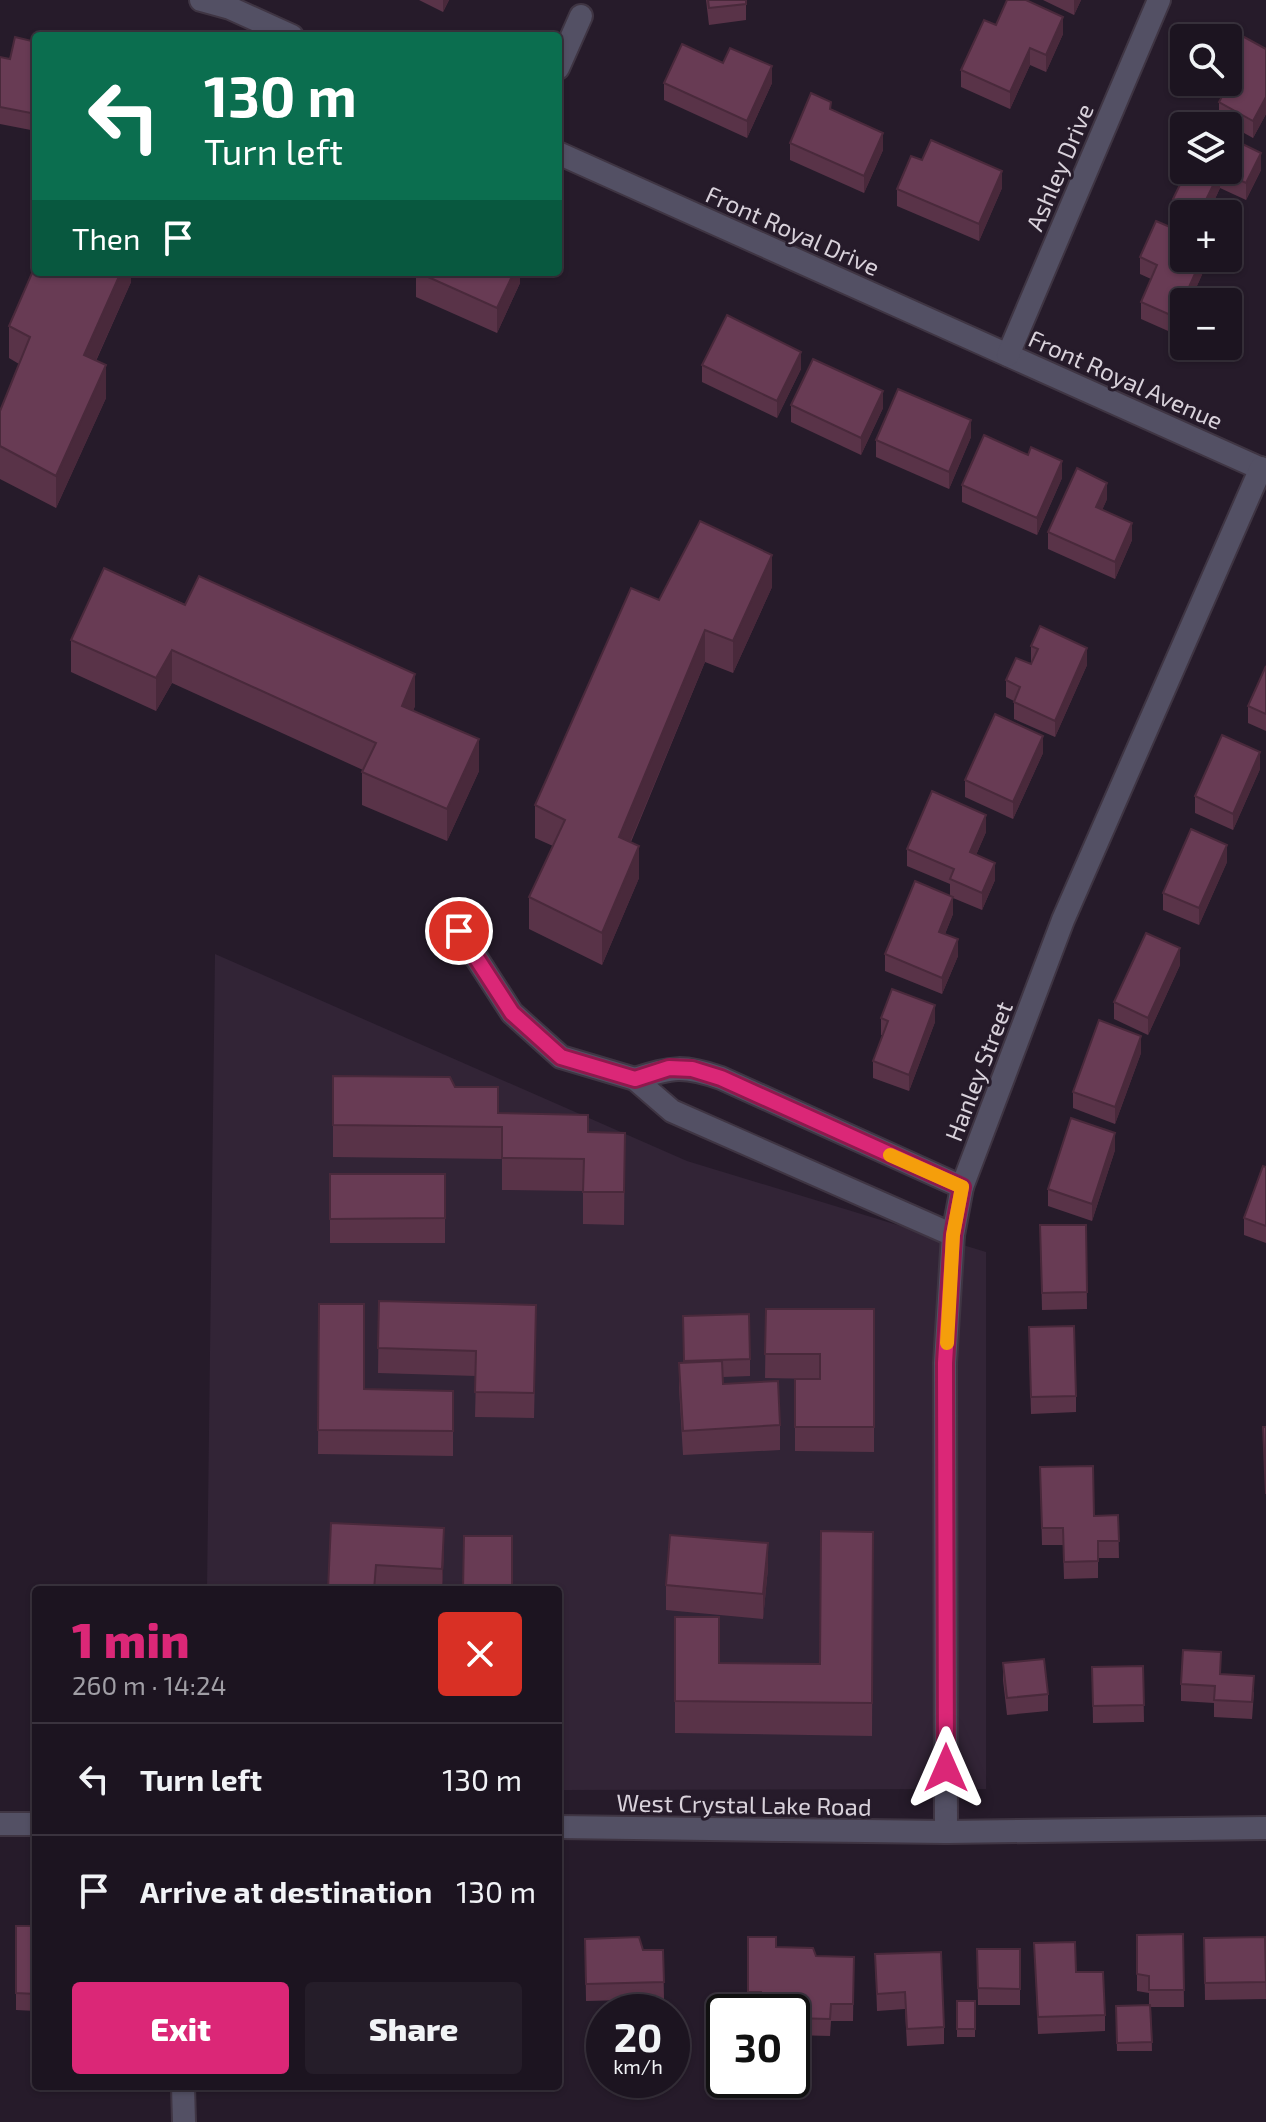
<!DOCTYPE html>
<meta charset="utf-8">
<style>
body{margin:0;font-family:"Exo 2",sans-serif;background:#251d29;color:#f1f3f6;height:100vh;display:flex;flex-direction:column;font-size:30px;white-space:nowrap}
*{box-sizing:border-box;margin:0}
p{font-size:26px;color:#a09ea5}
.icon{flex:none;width:44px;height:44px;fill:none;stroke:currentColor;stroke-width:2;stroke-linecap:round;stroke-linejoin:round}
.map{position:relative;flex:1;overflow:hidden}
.details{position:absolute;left:32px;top:1586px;width:530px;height:504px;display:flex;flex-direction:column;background:#1c1420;border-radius:8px;box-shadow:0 2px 6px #0004,0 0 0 2px #3a333e}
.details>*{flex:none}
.banner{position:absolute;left:32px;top:32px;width:530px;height:244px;border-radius:8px;box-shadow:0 2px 6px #0004,0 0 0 2px #3a333e;background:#0b6e4f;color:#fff;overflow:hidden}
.controls{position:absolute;left:1170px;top:24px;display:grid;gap:16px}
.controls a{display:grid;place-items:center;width:72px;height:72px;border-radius:8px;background:#1c1420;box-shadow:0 2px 6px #0004,0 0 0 2px #3a333e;font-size:40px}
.speed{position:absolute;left:586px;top:1994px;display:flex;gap:16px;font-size:40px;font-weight:700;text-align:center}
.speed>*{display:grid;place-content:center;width:104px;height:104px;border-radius:50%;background:#1c1420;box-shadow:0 2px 6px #0004,0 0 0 2px #3a333e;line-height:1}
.speed small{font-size:20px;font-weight:400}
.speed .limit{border:4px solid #111;border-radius:12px;background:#fff;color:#111}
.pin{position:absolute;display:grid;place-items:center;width:68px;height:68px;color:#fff;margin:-34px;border:4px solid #fff;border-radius:50%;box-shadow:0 2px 8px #0007}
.me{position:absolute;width:88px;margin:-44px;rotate:0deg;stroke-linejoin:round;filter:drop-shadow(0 0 6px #0008)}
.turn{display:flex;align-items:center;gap:28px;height:168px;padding:0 40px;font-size:36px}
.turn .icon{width:104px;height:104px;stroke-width:2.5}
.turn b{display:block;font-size:56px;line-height:68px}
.then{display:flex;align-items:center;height:76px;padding:0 40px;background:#0003;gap:16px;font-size:30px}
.round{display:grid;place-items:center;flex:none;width:84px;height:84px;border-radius:8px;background:#251d29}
.overview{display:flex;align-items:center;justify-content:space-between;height:136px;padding:0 40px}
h1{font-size:48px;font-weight:800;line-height:60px;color:#db2777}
.cta{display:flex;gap:16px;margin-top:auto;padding:16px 40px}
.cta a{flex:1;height:92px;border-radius:8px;background:#db2777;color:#fff;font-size:32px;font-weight:800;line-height:92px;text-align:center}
.cta a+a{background:#251d29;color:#f1f3f6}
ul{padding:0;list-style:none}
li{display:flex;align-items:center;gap:24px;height:112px;padding:0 40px;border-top:2px solid #3a333e}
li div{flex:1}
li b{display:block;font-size:30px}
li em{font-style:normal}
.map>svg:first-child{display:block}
</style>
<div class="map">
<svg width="1266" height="2122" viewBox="0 0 1266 2122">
<rect width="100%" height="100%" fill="#261b2a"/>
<path fill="#322436" d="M215,954L687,1161L986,1252V1789L558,1790V1590H207Z"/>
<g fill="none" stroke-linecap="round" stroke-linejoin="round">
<defs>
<g id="minor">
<path d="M201,0L230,8L292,36"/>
<path d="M558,68L581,16"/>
<path d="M558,153L1266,471"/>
<path d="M1008,355L1159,0"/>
<path d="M459,931L512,1013L561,1057L635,1079L672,1111L953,1235"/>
<path d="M635,1079C673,1067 683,1065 721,1078L962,1187"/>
<path d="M946,1832L945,1363L953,1235L962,1187L1063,920L1261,468"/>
<path d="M183,2086L184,2122"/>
</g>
<g id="tertiary">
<path d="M0,1824H36"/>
<path d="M558,1827L946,1832L1266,1828"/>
</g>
</defs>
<use href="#minor" stroke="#3f3543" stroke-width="26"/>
<use href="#tertiary" stroke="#3f3543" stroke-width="26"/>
<use href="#minor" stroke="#535064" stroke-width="22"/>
<use href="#tertiary" stroke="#535064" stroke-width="22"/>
</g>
<g fill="#593348">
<path d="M419,0H449L443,12Z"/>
<path d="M706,0H746V20L709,25Z"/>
<path d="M1043,0H1081L1074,15Z"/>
<path d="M996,25L1063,34L1046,72L1030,65L1010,109L961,87V70Z"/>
<path d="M36,42V131L0,124V57L10,59Z"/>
<path d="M1228,44L1266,49V114L1253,138L1219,119V102L1226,89L1216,82H1228Z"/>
<path d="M723,63L772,83L747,138L664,100V83Z"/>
<path d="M831,110L883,150L864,193L790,160V143Z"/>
<path d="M1184,152V170H1261L1246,200L1220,188L1208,214H1184V221L1173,216V199L1184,177L1181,176V159Z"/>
<path d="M922,160L1002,188L979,241L897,206V189Z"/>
<path d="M1140,257L1208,258V261L1195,290L1198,302H1184V338L1141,319V302L1151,279L1140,274Z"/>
<path d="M131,272V282L96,361L106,398L56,508L0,479V411L19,364L9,358V326Z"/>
<path d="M416,272H520V283L497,333L416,297Z"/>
<path d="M702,365L801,369L777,418L702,382Z"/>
<path d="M791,405L883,408L861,455L791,422Z"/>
<path d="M971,437L949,489L876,457V440Z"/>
<path d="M1062,478L1037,535L962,502V485Z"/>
<path d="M1107,499L1102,510L1132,540L1115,579L1048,549V532Z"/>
<path d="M104,568L415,706L413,711L479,771L447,841L362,805V772L363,770L172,683L156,711L71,672V640Z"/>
<path d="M772,587L733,673L705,662L631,842L639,878L602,965L529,929V897L553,846L535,838V805L659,600Z"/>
<path d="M1031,646L1087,665L1055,737L1014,719V701L1006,697V680L1031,664Z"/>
<path d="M1266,666V731L1248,723V706Z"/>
<path d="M1043,753L1013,819L965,797V780Z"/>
<path d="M1260,769L1233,830L1195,813V796Z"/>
<path d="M986,832L976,855L995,880L982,910L953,898V914L945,934L958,956L942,994L885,971V954L950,895V884L907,866V849Z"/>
<path d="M1227,862L1199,925L1163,910V893Z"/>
<path d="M1180,965L1148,1035L1114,1019V1002Z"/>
<path d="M881,1018L935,1022L909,1091L873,1078V1061L883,1035H881Z"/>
<path d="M1141,1053L1115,1124L1073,1108V1092Z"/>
<path d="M333,1076L455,1087L498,1113L588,1132L625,1133L624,1225L583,1224V1191L502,1190V1159L333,1157Z"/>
<path d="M1115,1150L1092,1221L1048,1206V1189Z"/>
<path d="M1266,1167V1243L1244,1235V1218Z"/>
<rect x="330" y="1174" width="115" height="69"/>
<path d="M1040,1225H1086L1087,1309L1042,1310Z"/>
<path d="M379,1301L536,1329L534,1418L475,1417L476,1376L378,1373Z"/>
<path d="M319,1304L364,1389L453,1391V1456L318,1454Z"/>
<path d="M766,1309H874V1452L795,1451V1379H820L765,1378Z"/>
<path d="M683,1316L750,1359V1376L723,1377V1384L780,1425V1450L683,1455L679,1388V1363H684Z"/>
<path d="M1029,1344L1076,1396V1412L1031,1414Z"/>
<path d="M1040,1467L1094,1516L1118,1515L1119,1558H1098V1578L1064,1579L1063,1545H1042Z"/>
<path d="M331,1523L444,1553L442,1590H328Z"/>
<path d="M873,1532L872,1736L675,1733V1617L719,1663L820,1664Z"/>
<path d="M768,1568L763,1619L666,1610V1585Z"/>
<path d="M1003,1663L1048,1694V1711L1007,1715L1003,1680Z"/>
<path d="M1143,1666L1144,1722L1093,1723L1092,1667Z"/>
<path d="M1221,1674L1254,1692L1252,1719L1214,1717V1703L1181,1701V1684Z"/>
<path d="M16,1926H36V2011L16,2010Z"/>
<path d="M1183,1934L1184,2007H1151L1152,2051H1117L1116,2006L1149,2005V1993L1137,1991V1935Z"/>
<path d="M748,1937L776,1947L816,1956L854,1957L853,2021H831L830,2036L792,2035V2012L748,2009Z"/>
<path d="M1265,1937L1266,1999L1205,2000L1204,1938Z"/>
<path d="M585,1939L643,1950H663L664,1999L586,2001Z"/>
<path d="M1034,1943L1076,1972L1105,2015V2031L1038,2034Z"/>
<path d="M977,1949H1020V2005H978Z"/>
<path d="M875,1954L944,2027V2044L907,2046L905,2009L877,2011Z"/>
<rect x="957" y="2001" width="18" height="36"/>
</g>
<g fill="#49293b">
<path d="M443,0H449L443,12Z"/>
<path d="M1074,0H1081L1074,15Z"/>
<path d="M1063,17V34L1046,72V55Z"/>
<path d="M1030,48V65L1010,109V92Z"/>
<path d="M772,66V83L747,138V121Z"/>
<path d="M1266,97V114L1253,138V121Z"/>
<path d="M883,133V150L864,193V176Z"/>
<path d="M1261,153V170L1246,200V183Z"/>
<path d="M1002,171V188L979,241V224Z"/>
<path d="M1220,171V188L1208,214H1200Z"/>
<path d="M1202,258H1208V261L1190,302L1189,287Z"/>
<path d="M121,272H131V282L84,387V355Z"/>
<path d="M514,272H520V283L497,333V308Z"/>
<path d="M801,352V369L777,418V401Z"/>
<path d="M106,365V398L56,508V476Z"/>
<path d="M883,391V408L861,455V438Z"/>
<path d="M971,420V437L949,489V472Z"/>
<path d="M1062,461V478L1037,535V518Z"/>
<path d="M1107,483V499L1096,524V507Z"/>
<path d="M1132,523V540L1115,579V562Z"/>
<path d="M772,555V587L733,673V641Z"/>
<path d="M705,630V662L619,869V837Z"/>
<path d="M1087,648V665L1055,737V721Z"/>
<path d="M172,650V683L156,711V678Z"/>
<path d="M415,674V706L402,738V706Z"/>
<path d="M1043,736V753L1013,819V802Z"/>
<path d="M479,739V771L447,841V809Z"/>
<path d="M1260,752V769L1233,830V814Z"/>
<path d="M986,815V832L970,869V852Z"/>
<path d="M1227,845V862L1199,925V908Z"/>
<path d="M639,846V878L602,965V933Z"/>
<path d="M995,863V880L982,910V893Z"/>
<path d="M953,897V914L939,949V932Z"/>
<path d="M958,939V956L942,994V978Z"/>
<path d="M1180,948V965L1148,1035V1018Z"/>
<path d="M935,1005V1022L909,1091V1075Z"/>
<path d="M1141,1036V1053L1115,1124V1107Z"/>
<path d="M1115,1133V1150L1092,1221V1204Z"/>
<path d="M444,1528V1553L442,1590V1569Z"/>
<path d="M768,1543V1568L763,1619V1594Z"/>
</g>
<g fill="#683b54" stroke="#49293b" stroke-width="2">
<path d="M708,0H746V4L709,8Z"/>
<path d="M1007,0H1026L1063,17L1046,55L1030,48L1010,92L961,70L984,20L996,25Z"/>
<path d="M1235,32L1266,49V97L1253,121L1219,102L1233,76L1228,73V44Z"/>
<path d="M15,37L36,42V114L0,107V57L10,59Z"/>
<path d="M682,44L723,63L730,48L772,66L747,121L664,83Z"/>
<path d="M811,93L831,102L830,109L883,133L864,176L790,143Z"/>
<path d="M1228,137L1261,153L1246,183L1220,171L1200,212L1173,199L1187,170H1228Z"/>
<path d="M931,140L1002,171L979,224L897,189L911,156L922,160Z"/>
<path d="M1156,221L1184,233V258H1202L1189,287L1198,292L1194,302H1184V321L1141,302L1157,265L1140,257Z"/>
<path d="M36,264V272H121L84,355L106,365L56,476L0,446V411L30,337L9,326Z"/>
<path d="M417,272H514L497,308Z"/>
<path d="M727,315L801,352L777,401L702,365Z"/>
<path d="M813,359L883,391L861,438L791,405Z"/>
<path d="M898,389L971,420L949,472L876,440Z"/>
<path d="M984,435L1028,455L1031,447L1062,461L1037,518L962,485Z"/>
<path d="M1077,468L1107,483L1096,507L1132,523L1115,562L1048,532Z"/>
<path d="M700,521L772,555L733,641L705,630L619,837L639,846L602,933L529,897L565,820L535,805L631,588L659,600Z"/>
<path d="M104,568L185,605L199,576L415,674L402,706L479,739L447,809L362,772L376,743L172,650L156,678L71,640Z"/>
<path d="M1040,626L1087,648L1055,721L1014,702L1020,687L1006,680L1016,658L1031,664L1038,649L1031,646Z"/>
<path d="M1266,666V714L1248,706Z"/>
<path d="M995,714L1043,736L1013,802L965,780Z"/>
<path d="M1222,735L1260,752L1233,814L1195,796Z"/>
<path d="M932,791L986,815L970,852L995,863L982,893L950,879L954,869L907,849Z"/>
<path d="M1191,829L1227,845L1199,908L1163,893Z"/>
<path d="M915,881L953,897L939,932L958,939L942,978L885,954Z"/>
<path d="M1146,933L1180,948L1148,1018L1114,1002Z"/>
<path d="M892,989L935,1005L909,1075L873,1061L888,1021L881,1018Z"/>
<path d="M1099,1020L1141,1036L1115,1107L1073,1092Z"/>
<path d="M333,1076L450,1077L455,1087H498V1113L588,1115V1132L625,1133L624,1192H583L584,1159L502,1158V1127L333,1125Z"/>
<path d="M1071,1118L1115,1133L1092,1204L1048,1189Z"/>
<path d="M1263,1166L1266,1167V1226L1244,1218Z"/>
<path d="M330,1174H445V1218L330,1219Z"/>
<path d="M1040,1225H1086L1087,1292L1042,1293Z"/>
<path d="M379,1301L536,1305L534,1393L475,1392L476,1351L378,1348Z"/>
<path d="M319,1304H364V1389L453,1391V1431L318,1430Z"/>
<path d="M766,1309H874V1427H795V1379H820V1354H765Z"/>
<path d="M749,1314L750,1359L684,1361L683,1316Z"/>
<path d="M1074,1326L1076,1396L1031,1397L1029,1327Z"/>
<path d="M722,1361L723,1384L778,1381L780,1425L683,1431L679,1363Z"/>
<path d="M1263,1427H1266V1494Z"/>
<path d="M1093,1466L1094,1516L1118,1515L1119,1541H1098V1561L1064,1562L1063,1528H1042L1040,1467Z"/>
<path d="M331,1523L444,1528L442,1569L376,1565L374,1590H328Z"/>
<path d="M821,1531L873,1532L872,1703L675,1701V1617H719V1663L820,1664Z"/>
<path d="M670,1535L768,1543L763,1594L666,1585Z"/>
<path d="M464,1536H512V1590H463Z"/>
<path d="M1183,1650L1221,1652L1220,1674L1254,1676L1252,1702L1214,1700L1215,1686L1181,1684Z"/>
<path d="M1044,1659L1048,1694L1007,1698L1003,1663Z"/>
<path d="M1143,1666L1144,1705L1093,1706L1092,1667Z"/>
<path d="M16,1926H36V1994L16,1993Z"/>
<path d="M1183,1934L1184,1990H1149V1976L1137,1974V1935Z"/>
<path d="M639,1937L643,1950H663L664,1982L586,1984L585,1939Z"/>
<path d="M748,1937H776V1947L813,1948L816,1956L854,1957L853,2004H831L830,2019L792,2018V2012H761V1992H748Z"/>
<path d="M1265,1937L1266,1982L1205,1983L1204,1938Z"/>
<path d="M1075,1942L1076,1972H1103L1105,2015L1038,2017L1034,1943Z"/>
<path d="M977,1949H1020V1989L978,1988Z"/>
<path d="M941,1952L944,2027L907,2029L905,1992L877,1994L875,1954Z"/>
<rect x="957" y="2001" width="18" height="28"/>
<path d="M1150,2005L1152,2042L1117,2043L1116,2006Z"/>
</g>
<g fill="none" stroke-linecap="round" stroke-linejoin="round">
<defs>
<path id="route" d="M459,931L512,1013L561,1057L635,1079L669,1068L692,1069L721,1078L962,1187L953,1235L945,1363L946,1768"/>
</defs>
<use href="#route" stroke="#8e194d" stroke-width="20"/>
<use href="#route" stroke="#db2777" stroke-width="14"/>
<path stroke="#f59e0b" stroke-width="14" d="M890,1155L962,1187L953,1235L947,1343"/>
</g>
<g text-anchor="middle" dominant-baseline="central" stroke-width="6" stroke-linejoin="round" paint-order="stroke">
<g font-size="24" fill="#d9d2db" stroke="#261b2a">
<text transform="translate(1059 167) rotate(-67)">Ashley Drive</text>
<text transform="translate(793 230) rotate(24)">Front Royal Drive</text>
<text transform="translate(1126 379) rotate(24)">Front Royal Avenue</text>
<text transform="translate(978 1071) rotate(-69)">Hanley Street</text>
<text transform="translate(744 1804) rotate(1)">West Crystal Lake Road</text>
</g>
</g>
</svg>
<div class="controls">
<a><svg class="icon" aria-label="search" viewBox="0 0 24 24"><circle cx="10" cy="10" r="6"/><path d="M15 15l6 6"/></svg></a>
<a><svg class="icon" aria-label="layers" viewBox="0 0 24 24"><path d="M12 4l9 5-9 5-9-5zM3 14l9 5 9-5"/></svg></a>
<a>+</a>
<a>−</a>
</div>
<div class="speed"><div>20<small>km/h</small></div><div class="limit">30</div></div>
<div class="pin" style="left:459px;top:931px;background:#d93025"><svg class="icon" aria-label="arrive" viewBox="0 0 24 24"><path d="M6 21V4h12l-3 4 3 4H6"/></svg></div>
<svg class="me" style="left:946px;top:1768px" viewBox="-20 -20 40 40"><path d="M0-17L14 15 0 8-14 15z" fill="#db2777" stroke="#fff" stroke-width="4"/></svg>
<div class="banner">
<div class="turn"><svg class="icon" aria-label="left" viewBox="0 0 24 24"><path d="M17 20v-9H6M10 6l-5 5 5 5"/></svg><div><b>130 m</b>Turn left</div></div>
<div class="then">Then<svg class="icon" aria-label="arrive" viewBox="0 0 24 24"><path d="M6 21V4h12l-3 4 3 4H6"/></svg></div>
</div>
<section class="details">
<div class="overview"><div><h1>1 min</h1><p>260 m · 14:24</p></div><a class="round" style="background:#d93025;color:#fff"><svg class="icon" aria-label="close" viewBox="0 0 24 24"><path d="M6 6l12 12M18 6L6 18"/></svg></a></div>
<ul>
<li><svg class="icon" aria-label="left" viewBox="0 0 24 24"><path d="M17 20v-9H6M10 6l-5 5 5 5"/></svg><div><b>Turn left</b></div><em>130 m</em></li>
<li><svg class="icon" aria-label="arrive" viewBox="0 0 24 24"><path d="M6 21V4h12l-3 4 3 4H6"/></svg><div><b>Arrive at destination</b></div><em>130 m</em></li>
</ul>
<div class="cta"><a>Exit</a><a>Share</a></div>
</section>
</div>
